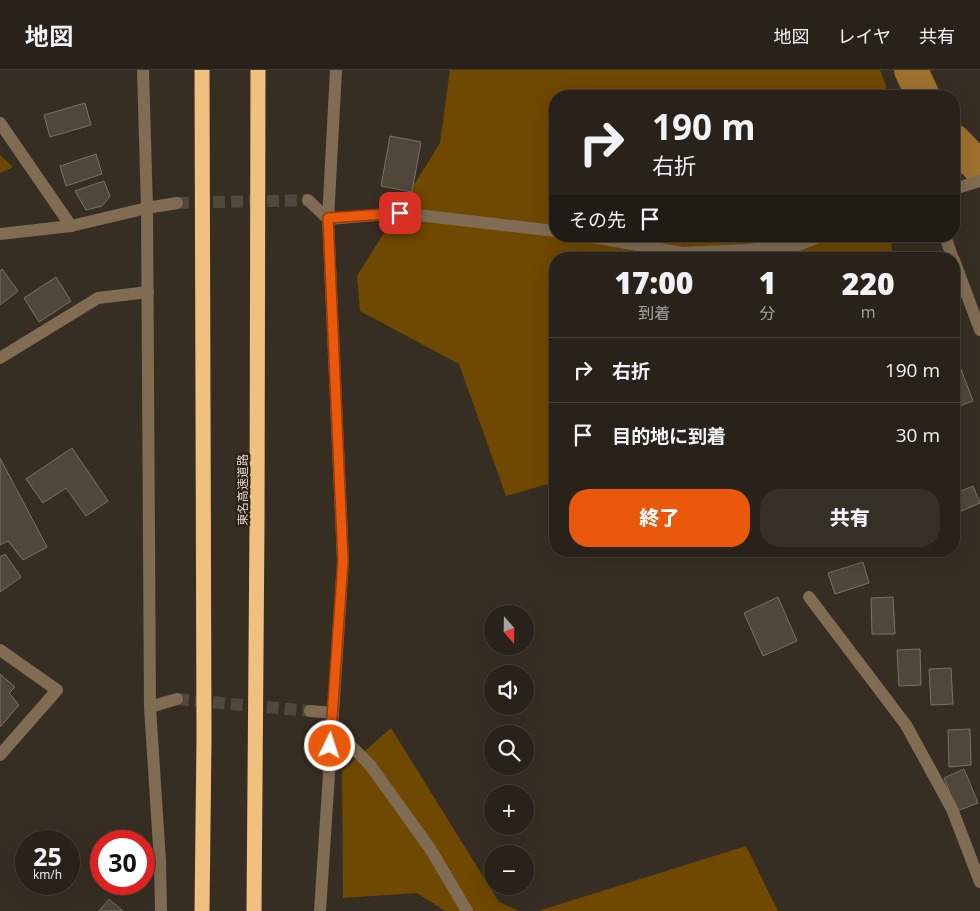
<!DOCTYPE html>
<html lang="ja">
<meta charset="utf-8">
<style>
body{margin:0;font-family:"Open Sans","Noto Sans JP",sans-serif;background:#352f27;color:#f1f3f6;height:100vh;display:flex;flex-direction:column;font-size:19px;white-space:nowrap}
*{box-sizing:border-box;margin:0}
p{font-size:16px;color:#a5a4a2}
.icon{flex:none;width:28px;height:28px;fill:none;stroke:currentColor;stroke-width:2;stroke-linecap:round;stroke-linejoin:round}
.map{position:relative;flex:1;overflow:hidden}
.sheet{position:absolute;left:549px;top:182px;width:411px;height:305px;display:flex;flex-direction:column;background:#29221a;border-radius:20px;box-shadow:0 5px 20px #0002,0 0 0 1px #453f39}
.sheet>*{flex:none}
.top-card{position:absolute;left:549px;top:20px;width:411px;height:152px;border-radius:20px;box-shadow:0 5px 20px #0002,0 0 0 1px #453f39;background:#29221a;color:#f1f3f6;overflow:hidden}
.needle{width:32px;rotate:160deg}
.buttons{position:absolute;left:484px;top:535px;display:grid;gap:10px}
.buttons a{display:grid;place-items:center;width:50px;height:50px;border-radius:50%;background:#29221a;box-shadow:0 5px 20px #0002,0 0 0 1px #453f39;font-size:25px}
.speed{position:absolute;left:15px;top:760px;display:flex;gap:10px;font-size:25px;font-weight:700;text-align:center}
.speed>*{display:grid;place-content:center;width:65px;height:65px;border-radius:50%;background:#29221a;box-shadow:0 5px 20px #0002,0 0 0 1px #453f39;line-height:1}
.speed small{font-size:12px;font-weight:400}
.speed .limit{border:8px solid #d22;background:#fff;color:#111}
.pin{position:absolute;display:grid;place-items:center;width:42px;height:42px;color:#fff;margin:-21px;border-radius:10px;box-shadow:0 2px 8px #0006}
.me{position:absolute;width:55px;margin:-28px;rotate:4deg;stroke-linejoin:round;filter:drop-shadow(0 0 4px #0008)}
.turn{display:flex;align-items:center;gap:18px;height:105px;padding:0 20px;font-size:22px}
.turn .icon{width:65px;height:65px;stroke-width:2.5}
.turn b{display:block;font-size:35px;line-height:42px}
.then{display:flex;align-items:center;height:48px;padding:0 20px;background:#0003;gap:10px;font-size:19px}
.eta{display:flex;justify-content:space-evenly;align-items:center;height:85px;text-align:center}
.eta b{font-size:30px;font-weight:800;line-height:35px}
.button{display:flex;gap:10px;margin-top:auto;padding:10px 20px}
.button a{flex:1;height:58px;border-radius:20px;background:#ea580c;color:#fff;font-size:20px;font-weight:800;line-height:58px;text-align:center}
.button a+a{background:#352f27;color:#f1f3f6}
ul{padding:0;list-style:none}
li{display:flex;align-items:center;gap:15px;height:65px;padding:0 20px;border-top:1px solid #453f39}
li div{flex:1}
li b{display:block;font-size:19px}
li em{font-style:normal}
header{display:flex;align-items:center;gap:30px;box-sizing:border-box;height:70px;padding:0 25px;background:#29221a;border-bottom:1px solid #453f39}
header strong{font-size:24px}
nav{display:flex;gap:28px;margin-inline-start:auto;font-size:18px}
.map>svg:first-child{display:block}
</style>
<header>
<strong>地図</strong>
<nav><a>地図</a><a>レイヤ</a><a>共有</a></nav>
</header>
<div class="map">
<svg width="980" height="841" viewBox="0 0 980 841">
<rect width="100%" height="100%" fill="#372e23"/>
<g fill="#6f4802">
<path d="M450,0H880L886,16V26H555V166H891L892,183L890,189H555V412L506,426L459,294L360,241L357,206L440,73Z"/>
<path d="M0,85L13,97L0,103Z"/>
<path d="M391,658L499,832L519,841H445L417,823L343,828L342,701Z"/>
<path d="M746,776L778,841H538Z"/>
</g>
<g fill="none" stroke-linecap="round" stroke-linejoin="round">
<g stroke="#9e702e" stroke-width="34">
<path d="M911,0L923,26"/>
<path d="M954,71L980,98"/>
</g>
</g>
<g fill="#50463a" stroke="#7a7063">
<path d="M85,33L91,55L50,67L44,45Z"/>
<path d="M390,66L421,72L412,122L381,116Z"/>
<path d="M96,84L102,104L66,116L60,96Z"/>
<path d="M104,111L110,126L102,136L86,140L75,121Z"/>
<path d="M2,199L18,221L0,235V201Z"/>
<path d="M56,207L71,231L39,252L24,228Z"/>
<path d="M959,294L973,331L954,338V296Z"/>
<path d="M72,378L108,431L86,446L66,418L43,433L26,409Z"/>
<path d="M0,388L47,477L23,490L8,471L0,475Z"/>
<path d="M954,403L958,412L954,414Z"/>
<path d="M973,416L980,433L954,444V424Z"/>
<path d="M5,484L21,507L0,522V487Z"/>
<path d="M863,492L869,513L835,524L828,503Z"/>
<path d="M778,527L797,571L763,586L744,543Z"/>
<path d="M893,527L895,564H872L871,528Z"/>
<path d="M920,579L921,615L899,616L897,580Z"/>
<path d="M951,598L953,634L931,635L929,599Z"/>
<path d="M0,604L15,617L9,623L19,635L0,657Z"/>
<path d="M970,659L971,695L949,697L948,660Z"/>
<path d="M964,699L978,733L957,741L944,708Z"/>
<path d="M109,829L123,841H99Z"/>
</g>
<g fill="none" stroke-linecap="round" stroke-linejoin="round">
<g stroke="#50483d" stroke-width="12" stroke-dasharray="12 6" stroke-linecap="butt">
<path d="M177,133L308,130"/>
<path d="M177,629L310,641"/>
</g>
<g stroke="#806c53" stroke-width="12">
<path d="M143,0L147,138L150,637L160,791L161,841"/>
<path d="M0,53L71,156"/>
<path d="M954,119L980,111"/>
<path d="M308,130L328,149L400,143L555,161"/>
<path d="M0,164L71,156L147,138L177,133"/>
<path d="M587,166L682,183L746,180L798,175L822,166"/>
<path d="M945,166L953,189"/>
<path d="M954,190L980,260"/>
<path d="M0,288L98,228L148,222"/>
<path d="M809,527L906,655L952,739L980,812"/>
<path d="M0,580L57,620L0,685"/>
<path d="M150,637L177,629"/>
<path d="M310,641L333,643"/>
<path d="M332,657L370,695L431,780L467,841"/>
<path d="M320,841L343,491L328,149L336,0"/>
</g>
<g stroke="#f1bf7e" stroke-width="15">
<path d="M202,0L204,669L202,841"/>
<path d="M254,841L257,455L258,0"/>
</g>
</g>
<g fill="none" stroke-linecap="round" stroke-linejoin="round">
<defs>
<path id="route" d="M330,676L343,491L328,148L400,143"/>
</defs>
<use href="#route" stroke="#983908" stroke-width="12"/>
<use href="#route" stroke="#ea580c" stroke-width="9"/>
</g>
<g text-anchor="middle" dominant-baseline="central" stroke-width="5" stroke-linejoin="round" paint-order="stroke">
<g font-size="12" fill="#ded8d0" stroke="#2d2419">
<text transform="translate(242 420) rotate(-90)">東名高速道路</text>
</g>
</g>
</svg>
<div class="buttons">
<a><svg class="needle" viewBox="-14 -14 28 28"><path d="M0-13l5 13h-10z" fill="#e53935"/><path d="M0 13l5-13h-10z" fill="#a5a4a2"/></svg></a>
<a><svg class="icon" aria-label="sound" viewBox="0 0 24 24"><path d="M4 9h4l5-4v14l-5-4H4zM17 9q2 3 0 6"/></svg></a>
<a><svg class="icon" aria-label="search" viewBox="0 0 24 24"><circle cx="10" cy="10" r="6"/><path d="M15 15l6 6"/></svg></a>
<a>+</a>
<a>−</a>
</div>
<div class="speed"><div>25<small>km/h</small></div><div class="limit">30</div></div>
<div class="pin" style="left:400px;top:143px;background:#d93025"><svg class="icon" aria-label="arrive" viewBox="0 0 24 24"><path d="M6 21V4h12l-3 4 3 4H6"/></svg></div>
<svg class="me" style="left:330px;top:676px" viewBox="-20 -20 40 40"><circle r="17" fill="#ea580c" stroke="#fff" stroke-width="3"/><path d="M0-11L8 9 0 5-8 9z" fill="#fff"/></svg>
<div class="top-card">
<div class="turn"><svg class="icon" aria-label="right" viewBox="0 0 24 24"><path d="M7 20v-9h11M14 6l5 5-5 5"/></svg><div><b>190 m</b>右折</div></div>
<div class="then">その先<svg class="icon" aria-label="arrive" viewBox="0 0 24 24"><path d="M6 21V4h12l-3 4 3 4H6"/></svg></div>
</div>
<section class="sheet">
<div class="eta">
<div><b>17:00</b><p>到着</p></div>
<div><b>1</b><p>分</p></div>
<div><b>220</b><p>m</p></div>
</div>
<ul>
<li><svg class="icon" aria-label="right" viewBox="0 0 24 24"><path d="M7 20v-9h11M14 6l5 5-5 5"/></svg><div><b>右折</b></div><em>190 m</em></li>
<li><svg class="icon" aria-label="arrive" viewBox="0 0 24 24"><path d="M6 21V4h12l-3 4 3 4H6"/></svg><div><b>目的地に到着</b></div><em>30 m</em></li>
</ul>
<div class="button"><a>終了</a><a>共有</a></div>
</section>
</div>
